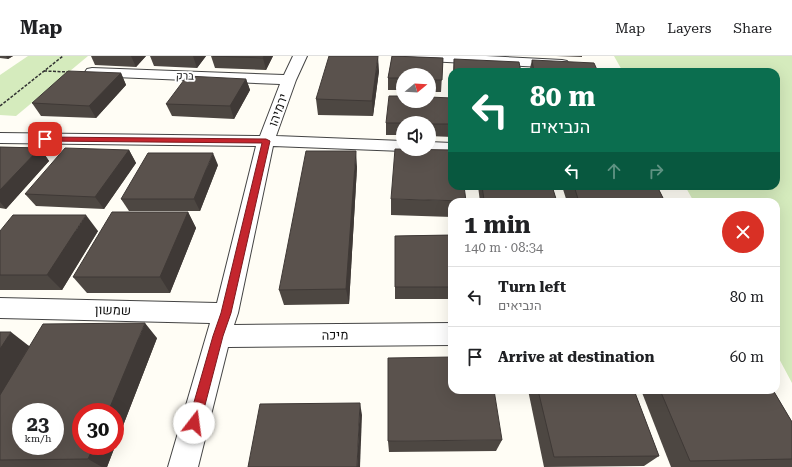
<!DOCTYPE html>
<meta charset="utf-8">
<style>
body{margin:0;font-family:"Roboto Serif",Heebo,serif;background:#f6f6f6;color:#202124;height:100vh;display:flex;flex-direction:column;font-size:15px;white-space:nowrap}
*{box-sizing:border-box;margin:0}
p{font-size:13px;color:#757577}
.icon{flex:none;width:22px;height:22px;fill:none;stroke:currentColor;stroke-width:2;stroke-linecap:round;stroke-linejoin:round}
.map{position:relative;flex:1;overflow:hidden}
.drawer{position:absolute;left:448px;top:142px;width:332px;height:196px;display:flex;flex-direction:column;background:#fff;border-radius:12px;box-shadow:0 4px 16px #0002}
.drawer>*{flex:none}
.hud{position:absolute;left:448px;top:12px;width:332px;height:122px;border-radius:12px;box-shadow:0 4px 16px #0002;background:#0b6e4f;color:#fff;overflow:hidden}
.needle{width:26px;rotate:72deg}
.tools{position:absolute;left:396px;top:12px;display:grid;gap:8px}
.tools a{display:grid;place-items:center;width:40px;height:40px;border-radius:50%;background:#fff;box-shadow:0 4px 16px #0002;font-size:20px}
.speed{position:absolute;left:12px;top:347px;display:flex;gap:8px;font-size:20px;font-weight:700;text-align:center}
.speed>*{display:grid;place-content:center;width:52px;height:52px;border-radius:50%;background:#fff;box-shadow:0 4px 16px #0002;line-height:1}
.speed small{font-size:10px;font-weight:400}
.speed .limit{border:6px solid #d22;background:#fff;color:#111}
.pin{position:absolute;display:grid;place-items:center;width:34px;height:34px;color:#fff;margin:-17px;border-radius:8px;box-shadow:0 2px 6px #0006}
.me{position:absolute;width:44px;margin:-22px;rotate:15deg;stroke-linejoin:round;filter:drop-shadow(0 0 3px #0008)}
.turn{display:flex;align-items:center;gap:14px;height:84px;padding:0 16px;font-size:18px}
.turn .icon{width:52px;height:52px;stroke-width:2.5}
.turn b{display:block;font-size:28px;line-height:34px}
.lanes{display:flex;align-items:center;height:38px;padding:0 16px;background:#0003;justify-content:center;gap:20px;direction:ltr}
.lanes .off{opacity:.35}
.round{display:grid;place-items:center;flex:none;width:42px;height:42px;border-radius:21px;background:#f6f6f6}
.headline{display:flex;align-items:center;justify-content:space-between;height:68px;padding:0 16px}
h1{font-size:24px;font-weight:700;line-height:30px}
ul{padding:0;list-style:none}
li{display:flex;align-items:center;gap:12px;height:60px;padding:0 16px;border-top:1px solid #e0e0e0}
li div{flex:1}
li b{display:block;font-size:15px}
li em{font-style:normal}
header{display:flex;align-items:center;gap:24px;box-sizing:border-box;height:56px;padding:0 20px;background:#fff;border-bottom:1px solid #e0e0e0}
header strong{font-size:19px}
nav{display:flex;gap:22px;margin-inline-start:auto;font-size:14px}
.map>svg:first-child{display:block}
</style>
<header>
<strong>Map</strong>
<nav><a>Map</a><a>Layers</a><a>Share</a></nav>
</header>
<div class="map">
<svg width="792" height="411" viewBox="0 0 792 411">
<rect width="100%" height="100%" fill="#fffdf5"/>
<g fill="#d5ebbd">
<path d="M28,0H88L16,60L0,59V19Z"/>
<path d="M614,0H792V327L776,297V146H694L685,130H776V16H623Z"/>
</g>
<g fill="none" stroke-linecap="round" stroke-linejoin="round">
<defs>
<g id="minor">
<path d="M293,0H307L296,24L276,80L403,85V93H410L403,95L273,90L238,257L234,269L452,267V289L228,291L198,411H168L210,267L0,262V242L217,247L256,90L0,87V77L260,80L280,28L92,20L87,19L85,16L87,13L92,12L284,19Z"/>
<path d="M401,0H486L562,4L567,5L569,8L567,11L562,12L408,4L403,3Z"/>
<path d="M429,86L452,87V97L423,95L422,93H429Z"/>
</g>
</defs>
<use href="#minor" stroke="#444" stroke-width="2"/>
<g stroke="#333" stroke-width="1.5" stroke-dasharray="3 1.5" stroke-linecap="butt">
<path d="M44,15L70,16"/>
<path d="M0,50L63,0"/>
</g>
<use href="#minor" fill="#fff" fill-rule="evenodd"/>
</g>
<g fill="#4d4742">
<path d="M0,0H13L8,3L0,2Z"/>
<path d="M91,0H146L136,11L95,9Z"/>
<path d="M150,0H206L197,12L154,10Z"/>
<path d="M211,0H273L266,14L215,12Z"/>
<path d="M392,0L443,2L441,36H429V19H403V34H388V22Z"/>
<path d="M556,0H582V1Z"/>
<path d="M454,3L521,16H453Z"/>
<path d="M532,4L598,16H529Z"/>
<path d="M379,15L373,60L318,59L316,43Z"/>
<path d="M121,17L126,29L96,62L41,60L32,47Z"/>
<path d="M246,23L250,34L234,63L172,60L166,48Z"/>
<path d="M452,42V81L429,80V67H403V79H386V67Z"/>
<path d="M0,91L40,92L49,105L6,153L0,152Z"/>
<path d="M129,94L136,107L104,153L36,150L25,138Z"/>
<path d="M218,109L200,155H129L121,143Z"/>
<path d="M357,111L349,248L284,249L279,234Z"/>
<path d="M478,130H552L557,146H480Z"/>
<path d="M562,130H657L665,146H567Z"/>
<path d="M391,143L466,145L465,146H452V161L391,159Z"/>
<path d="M188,156L196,172L170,237H87L73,221Z"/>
<path d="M0,175H98L62,234H0Z"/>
<path d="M452,179V243H395V180Z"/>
<path d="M0,276L29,290L157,282L107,411H0Z"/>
<path d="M528,334H634L659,400L644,410L544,411Z"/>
<path d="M641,334H773L792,366V411H671Z"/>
<path d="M502,384L496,395L389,396L388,385Z"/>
</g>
<g fill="#3f3936">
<path d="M6,0H13L8,3Z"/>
<path d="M131,0H146L136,11Z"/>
<path d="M193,0H206L197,12Z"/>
<path d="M264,0H273L266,14L263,2Z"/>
<path d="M378,0L379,15L373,60L372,45Z"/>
<path d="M121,17L126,29L96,62L89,50Z"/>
<path d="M246,23L250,34L234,63L230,50Z"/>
<path d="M40,92L49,105L6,153L0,146V134Z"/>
<path d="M129,94L136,107L104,153L95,141Z"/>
<path d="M356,95L357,111L349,248L346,233Z"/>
<path d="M213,97L218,109L200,155L194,143Z"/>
<path d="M188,156L196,172L170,237L160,221Z"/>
<path d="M86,159L98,175L62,234L47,219Z"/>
<path d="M145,267L157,282L107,411H102L88,403L94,390H115V356H108Z"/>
<path d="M11,276L29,290L0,340V293Z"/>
<path d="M360,347L362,359L360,411H357Z"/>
</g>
<g fill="#5a524d" stroke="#3f3936" fill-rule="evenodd">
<path d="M213,0H264L263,2Z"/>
<path d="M329,0H378L372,45L316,43Z"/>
<path d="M392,0L443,2L442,24H429V19H403V22H388Z"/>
<path d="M454,3L519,6L521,16H454Z"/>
<path d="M532,4L594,7L598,16H534Z"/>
<path d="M68,15L121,17L89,50L32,47Z"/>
<path d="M187,20L246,23L230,50L166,48Z"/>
<path d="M389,40H403V45H429V41L452,42V68H429V67H386Z"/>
<path d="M0,91L40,92L0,134Z"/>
<path d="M65,92L129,94L95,141L25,138Z"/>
<path d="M395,93L452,94V130H464L466,145L391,143Z"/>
<path d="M306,95H356L346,233L279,234Z"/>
<path d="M148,97H213L194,143H121Z"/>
<path d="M482,130H552L557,146L484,144Z"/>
<path d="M574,130H657L665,146H579Z"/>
<path d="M112,156H188L160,221H73Z"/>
<path d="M13,159H86L47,219H0V175Z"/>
<path d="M452,179V231H395V180Z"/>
<path d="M145,267L108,356H81V390H94L88,403L0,404V339L43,268ZM21,356H55V390H21Z"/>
<path d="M0,276H11L0,293Z"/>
<path d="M452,301V334H494L502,384L388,385V302Z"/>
<path d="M538,334H634L659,400L554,401Z"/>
<path d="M660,334H773L792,366V403L690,405Z"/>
<path d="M360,347L357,411H248L260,348Z"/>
</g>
<path fill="#c4262e" stroke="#7f191e" d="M45,81L266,83L270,85L231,257L223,280L199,372L194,373L190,372L188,367L213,280L221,257L262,87L42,85V82Z"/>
<g text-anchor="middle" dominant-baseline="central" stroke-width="4" stroke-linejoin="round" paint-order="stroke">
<g font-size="11" fill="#111" stroke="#fff">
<text transform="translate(185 20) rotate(2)">ברק</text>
</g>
<g font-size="13" fill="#111" stroke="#fff">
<text transform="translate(278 54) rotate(-70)">ירמיהו</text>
<text transform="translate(113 254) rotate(1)">שמשון</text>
<text transform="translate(335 279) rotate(-1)">מיכה</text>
</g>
</g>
</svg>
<div class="tools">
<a><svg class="needle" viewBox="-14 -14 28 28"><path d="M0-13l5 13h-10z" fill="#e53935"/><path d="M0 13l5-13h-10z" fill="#757577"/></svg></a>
<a><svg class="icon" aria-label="sound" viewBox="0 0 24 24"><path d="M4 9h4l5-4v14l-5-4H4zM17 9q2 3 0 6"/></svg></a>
</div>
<div class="speed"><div>23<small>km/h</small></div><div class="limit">30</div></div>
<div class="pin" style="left:45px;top:83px;background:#d93025"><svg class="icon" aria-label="arrive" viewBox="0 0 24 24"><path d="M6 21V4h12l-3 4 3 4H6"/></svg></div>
<svg class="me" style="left:194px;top:367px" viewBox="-20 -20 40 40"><circle r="19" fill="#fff"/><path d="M0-13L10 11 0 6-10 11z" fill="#c4262e"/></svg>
<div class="hud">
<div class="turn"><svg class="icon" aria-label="left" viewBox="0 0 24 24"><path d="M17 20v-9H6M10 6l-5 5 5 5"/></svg><div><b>80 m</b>הנביאים</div></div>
<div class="lanes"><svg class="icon" aria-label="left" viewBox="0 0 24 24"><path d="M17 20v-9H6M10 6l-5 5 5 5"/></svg><svg class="icon off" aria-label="ahead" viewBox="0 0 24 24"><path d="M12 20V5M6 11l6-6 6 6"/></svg><svg class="icon off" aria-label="right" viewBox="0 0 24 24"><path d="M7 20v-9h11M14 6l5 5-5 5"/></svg></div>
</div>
<section class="drawer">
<div class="headline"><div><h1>1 min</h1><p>140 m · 08:34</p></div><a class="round" style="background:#d93025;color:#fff"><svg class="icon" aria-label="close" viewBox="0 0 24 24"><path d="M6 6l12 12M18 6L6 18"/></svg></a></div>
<ul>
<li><svg class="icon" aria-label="left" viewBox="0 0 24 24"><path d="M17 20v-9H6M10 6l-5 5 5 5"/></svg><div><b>Turn left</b><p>הנביאים</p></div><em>80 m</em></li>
<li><svg class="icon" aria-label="arrive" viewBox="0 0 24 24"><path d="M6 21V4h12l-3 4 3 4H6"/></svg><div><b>Arrive at destination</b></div><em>60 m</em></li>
</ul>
</section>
</div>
